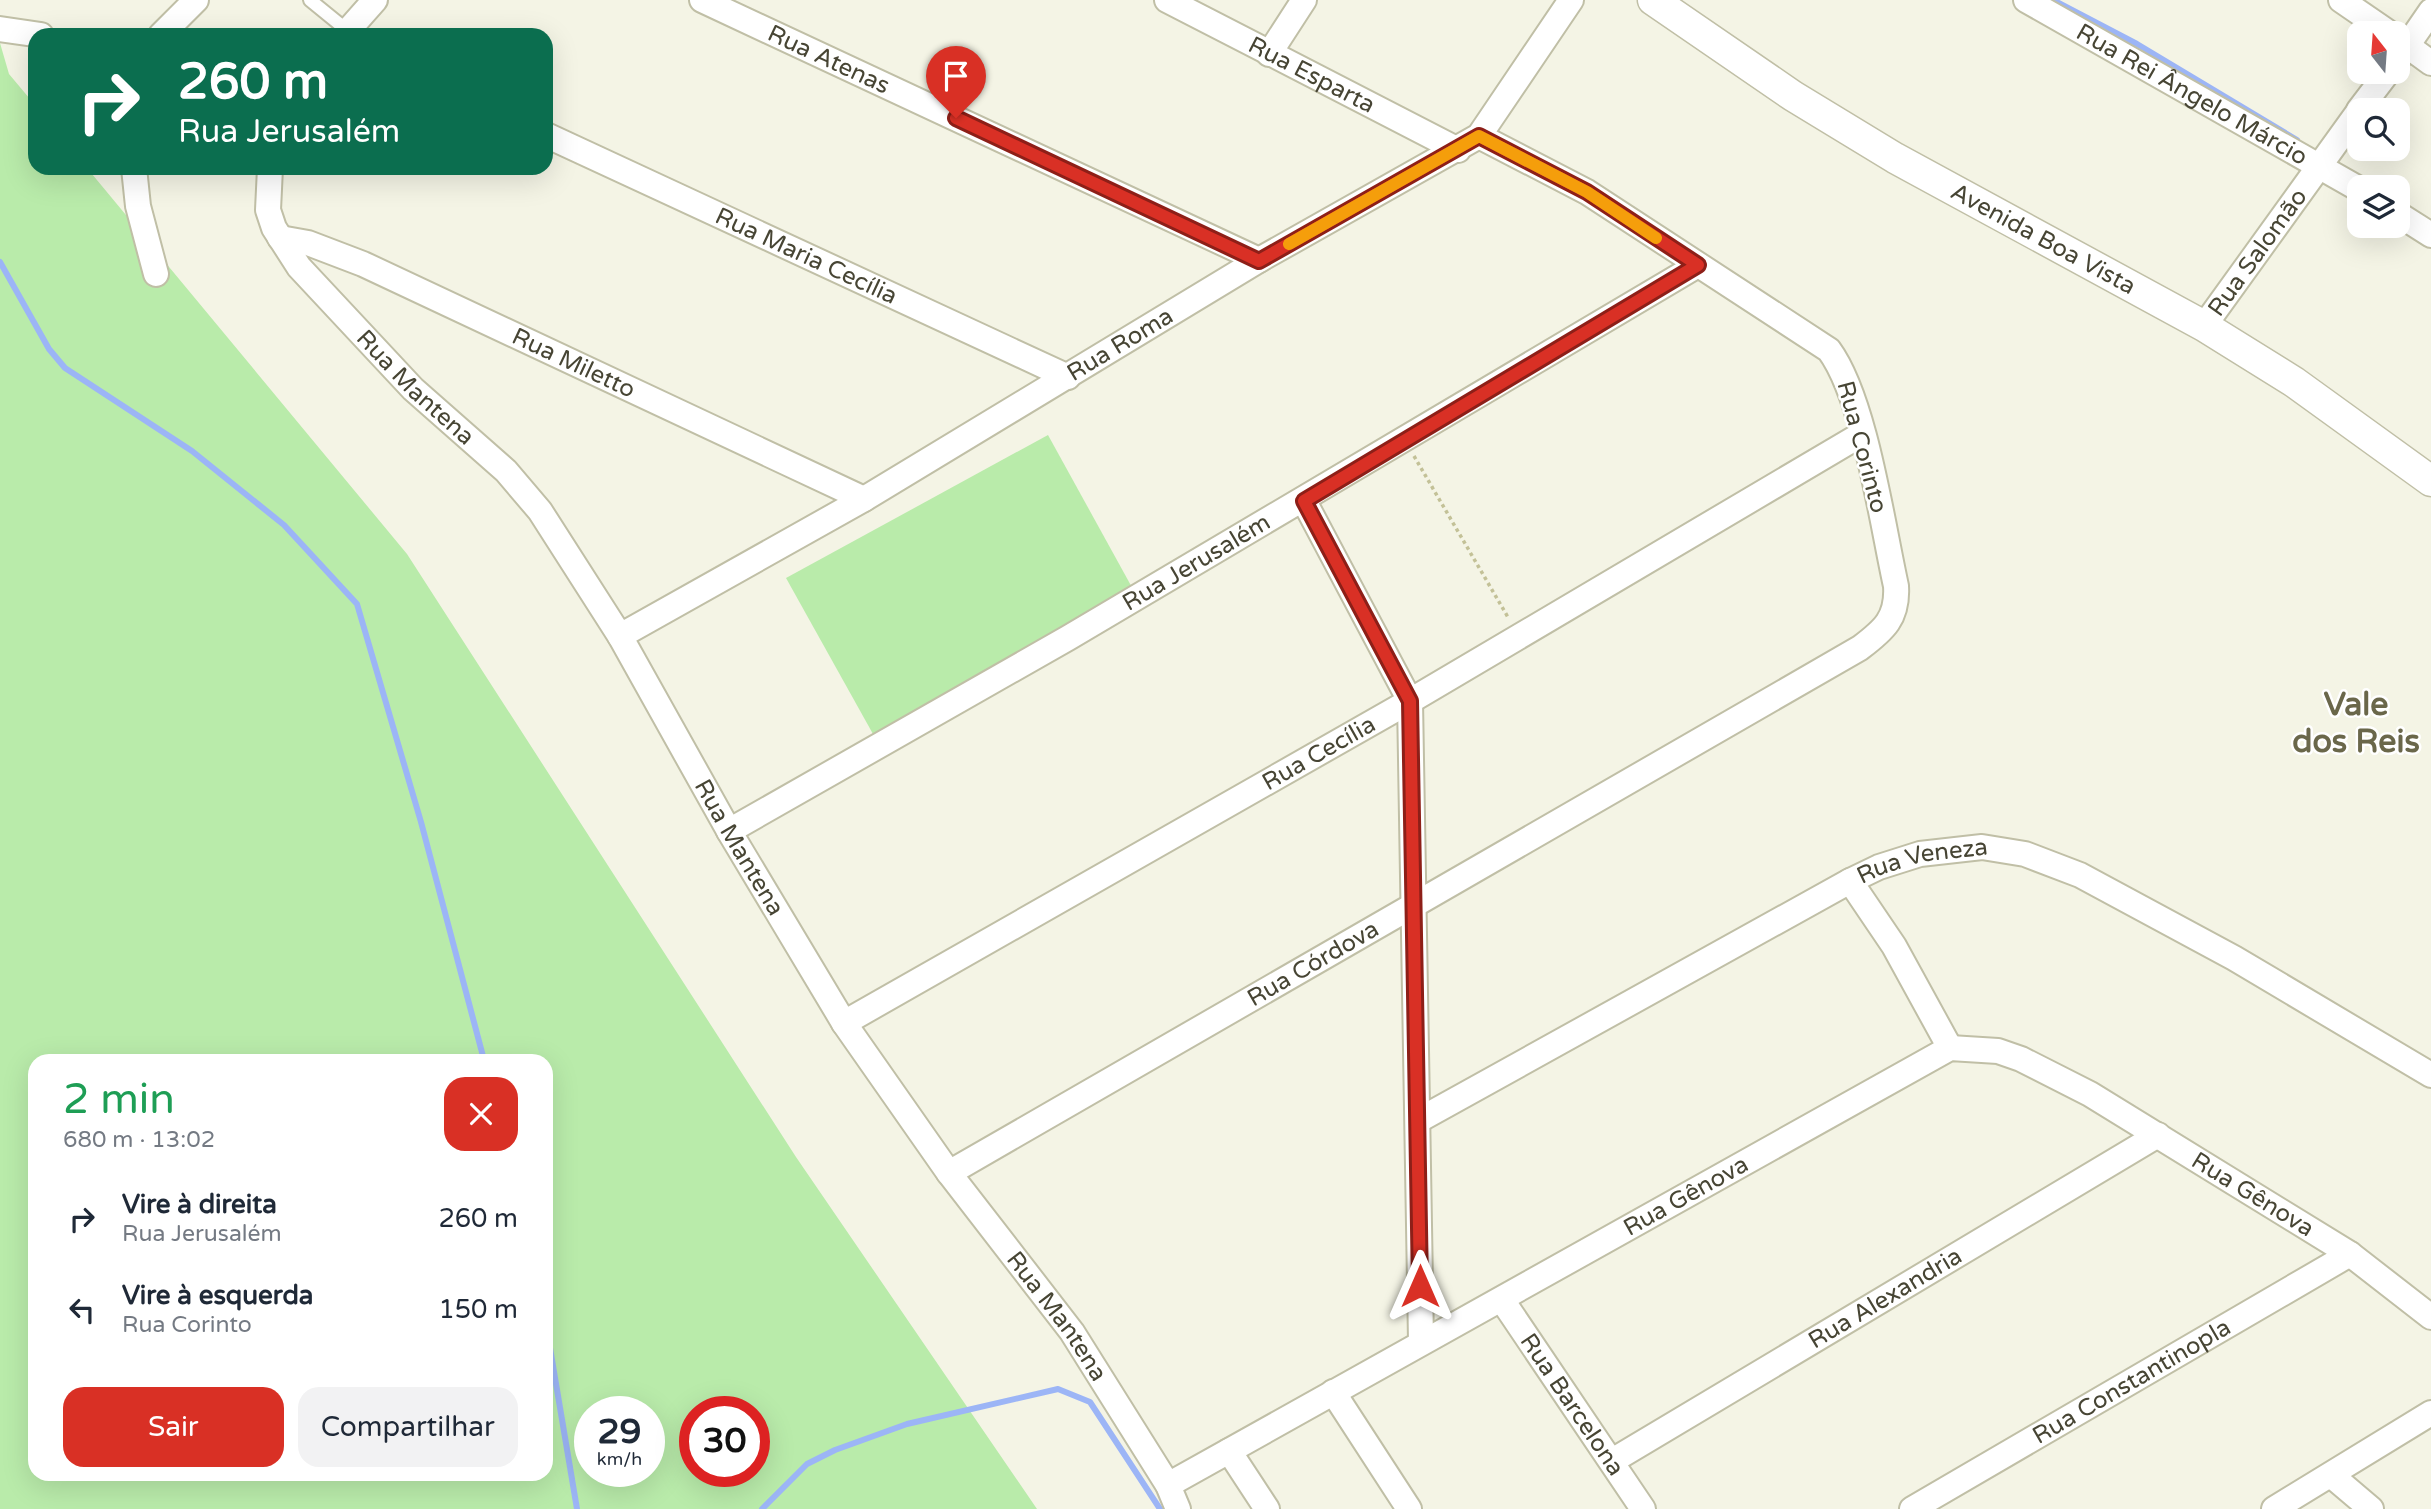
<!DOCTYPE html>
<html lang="pt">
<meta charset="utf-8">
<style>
body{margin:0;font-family:"Varela Round",sans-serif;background:#f2f2f3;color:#1f2937;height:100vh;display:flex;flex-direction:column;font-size:26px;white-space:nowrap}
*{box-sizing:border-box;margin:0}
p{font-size:23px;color:#747a83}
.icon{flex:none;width:38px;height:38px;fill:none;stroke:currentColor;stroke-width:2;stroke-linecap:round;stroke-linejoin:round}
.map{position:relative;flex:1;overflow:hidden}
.sheet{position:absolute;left:28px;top:1054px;width:525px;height:427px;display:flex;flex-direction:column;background:#fff;border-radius:21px;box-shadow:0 7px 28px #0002}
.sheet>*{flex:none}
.guide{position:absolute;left:28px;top:28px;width:525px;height:147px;border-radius:21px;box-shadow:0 7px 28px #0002;background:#0b6e4f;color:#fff;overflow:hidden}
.needle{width:46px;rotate:343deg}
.buttons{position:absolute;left:2347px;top:21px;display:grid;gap:14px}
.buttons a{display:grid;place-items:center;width:63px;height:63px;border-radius:14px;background:#fff;box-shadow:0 7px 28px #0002;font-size:35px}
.speed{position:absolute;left:574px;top:1396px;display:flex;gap:14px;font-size:35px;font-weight:700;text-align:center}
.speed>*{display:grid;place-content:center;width:91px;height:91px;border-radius:50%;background:#fff;box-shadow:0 7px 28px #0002;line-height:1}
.speed small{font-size:18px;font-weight:400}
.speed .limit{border:10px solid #d22;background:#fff;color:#111}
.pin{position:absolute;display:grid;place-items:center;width:60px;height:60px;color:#fff;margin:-72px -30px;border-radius:50% 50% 50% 0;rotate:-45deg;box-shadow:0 0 7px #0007}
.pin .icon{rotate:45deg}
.me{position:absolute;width:77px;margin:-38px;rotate:0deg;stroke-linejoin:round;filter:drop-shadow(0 0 5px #0008)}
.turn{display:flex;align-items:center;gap:24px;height:147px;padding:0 35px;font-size:32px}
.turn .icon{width:91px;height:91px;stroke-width:2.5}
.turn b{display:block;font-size:49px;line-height:60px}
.round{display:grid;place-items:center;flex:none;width:74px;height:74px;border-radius:21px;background:#f2f2f3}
.head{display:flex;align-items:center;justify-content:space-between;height:119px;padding:0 35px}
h1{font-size:42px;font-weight:600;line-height:52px;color:#1e9e55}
.button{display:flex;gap:14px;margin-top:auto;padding:14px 35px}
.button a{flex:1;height:80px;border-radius:21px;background:#d93025;color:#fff;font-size:28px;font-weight:600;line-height:80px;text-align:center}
.button a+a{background:#f2f2f3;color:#1f2937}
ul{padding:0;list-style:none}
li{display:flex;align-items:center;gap:21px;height:91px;padding:0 35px}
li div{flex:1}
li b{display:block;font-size:26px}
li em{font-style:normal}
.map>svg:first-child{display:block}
</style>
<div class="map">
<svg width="2431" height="1509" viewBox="0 0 2431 1509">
<rect width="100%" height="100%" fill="#f4f4e5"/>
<g fill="#b9ebaa" fill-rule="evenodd">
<path d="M0,43L9,74L35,105V168H87L407,554L796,1157L1037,1509H0ZM35,1060H546V1474H35ZM590,1412H649V1472H590ZM695,1412H754V1472H695Z"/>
<path d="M1048,435L1134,591L873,734L786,578Z"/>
</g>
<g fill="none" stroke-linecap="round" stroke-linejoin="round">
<g stroke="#9cb5f6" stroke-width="6">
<path d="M2053,0L2137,44L2297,140"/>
<path d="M0,262L49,349L65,368L192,451L284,525L357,604L421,822L484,1060"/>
<path d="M546,1324L577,1509"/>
<path d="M762,1509L807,1464L835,1450L907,1424L1058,1389L1090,1402L1160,1509"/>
</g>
<defs>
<path id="service" d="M310,0L348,31"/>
<g id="minor">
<path id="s1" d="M702,0L1259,260"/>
<path id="s2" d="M1167,0L1458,150"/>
<path id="s3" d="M2026,0L2359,189"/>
<path d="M2341,0L2389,33"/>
<path d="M0,29L41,35"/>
<path d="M161,35L196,0"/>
<path d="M344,35L375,0"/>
<path d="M2398,39L2431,63"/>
<path d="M1269,54L1304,0"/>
<path d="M2398,59L2431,11"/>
<path d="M2359,110L2388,72"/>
<path id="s4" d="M546,135L1068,377"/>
<path d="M134,168L138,206L156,274"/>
<path id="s5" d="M270,168L268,210L274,228L299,267L413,389L506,471L540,511L620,636L729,831L844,1023L949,1173L1072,1332L1168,1485L1178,1509"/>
<path d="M2398,214L2431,235"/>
<path id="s6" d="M280,238L308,243L363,264L864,499"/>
<path id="s7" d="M2204,326L2359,111"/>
<path d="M1304,501L1410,701L1421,1341"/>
<path id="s8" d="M620,636L864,499L1259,260L1479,136L1571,0"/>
<path id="s9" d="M729,831L1068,638L1698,265"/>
<path d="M1850,881L1894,946L1950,1048"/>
<path id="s10" d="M844,1023L1410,701L1862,434"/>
<path id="s11" d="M1419,1120L1850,881L1879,867L1920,854L1982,847L2025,854L2080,875L2234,958L2431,1075"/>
<path id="s12" d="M949,1173L1860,648C1884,630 1898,618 1896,586C1882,523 1865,399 1829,350L1587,192L1479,136"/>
<path id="s13" d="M1502,1300L1643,1509"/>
<path d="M1333,1392L1409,1509"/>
<path d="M1229,1451L1267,1509"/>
<path id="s14" d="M1612,1461L2158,1135"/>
<path d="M2331,1475L2371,1509"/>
<path id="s15" d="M1168,1485L1950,1048L1998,1051L2021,1059L2090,1094L2350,1254L2431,1317"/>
<path id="s16" d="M1912,1509L2350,1254"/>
<path d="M2274,1509L2431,1413"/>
</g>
<g id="tertiary">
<path id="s17" d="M1653,0L1793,96L1895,158L2204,326L2294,382L2431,481"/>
</g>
</defs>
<use href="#service" stroke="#c0bfa6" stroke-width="16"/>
<use href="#minor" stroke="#c0bfa6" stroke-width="28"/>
<use href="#tertiary" stroke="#c0bfa6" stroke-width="33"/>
<path stroke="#c3c197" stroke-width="3.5" stroke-dasharray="3.5 3.5" stroke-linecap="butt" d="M1414,456L1509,619"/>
<use href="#service" stroke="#fff" stroke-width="12"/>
<use href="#minor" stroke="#fff" stroke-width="24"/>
<use href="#tertiary" stroke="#fff" stroke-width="30"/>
</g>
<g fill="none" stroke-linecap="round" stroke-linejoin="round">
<defs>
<path id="route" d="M956,118L1259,261L1479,136L1587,192L1698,265L1304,501L1410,701L1420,1286"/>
</defs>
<use href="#route" stroke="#8d1f18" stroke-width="18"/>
<use href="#route" stroke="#d93025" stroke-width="12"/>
<path stroke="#f59e0b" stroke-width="12" d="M1289,244L1479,136L1587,192L1656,238"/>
</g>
<g text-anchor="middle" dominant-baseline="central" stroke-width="5" stroke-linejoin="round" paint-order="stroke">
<g font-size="24" fill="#474534" stroke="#fff">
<text stroke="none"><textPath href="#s1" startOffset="140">Rua Atenas</textPath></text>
<text stroke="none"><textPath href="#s2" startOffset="163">Rua Esparta</textPath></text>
<text stroke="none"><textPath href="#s3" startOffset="191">Rua Rei Ângelo Márcio</textPath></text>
<text stroke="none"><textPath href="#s17" startOffset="458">Avenida Boa Vista</textPath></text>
<text stroke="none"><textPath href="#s7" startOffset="91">Rua Salomão</textPath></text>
<text stroke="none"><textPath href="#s4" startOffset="287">Rua Maria Cecília</textPath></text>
<text stroke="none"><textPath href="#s8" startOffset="579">Rua Roma</textPath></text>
<text stroke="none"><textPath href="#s6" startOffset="320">Rua Miletto</textPath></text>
<text stroke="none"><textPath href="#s5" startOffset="275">Rua Mantena</textPath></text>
<text transform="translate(1862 447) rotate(75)">Rua Corinto</text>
<text stroke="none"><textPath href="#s9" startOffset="539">Rua Jerusalém</textPath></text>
<text stroke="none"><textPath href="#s10" startOffset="546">Rua Cecília</textPath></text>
<text stroke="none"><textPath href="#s5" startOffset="842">Rua Mantena</textPath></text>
<text stroke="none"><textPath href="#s11" startOffset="569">Rua Veneza</textPath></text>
<text stroke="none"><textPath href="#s12" startOffset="420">Rua Córdova</textPath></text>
<text stroke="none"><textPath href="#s15" startOffset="1237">Rua Gênova</textPath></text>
<text stroke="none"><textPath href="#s15" startOffset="593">Rua Gênova</textPath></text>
<text stroke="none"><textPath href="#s14" startOffset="318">Rua Alexandria</textPath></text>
<text stroke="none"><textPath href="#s5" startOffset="1409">Rua Mantena</textPath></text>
<text stroke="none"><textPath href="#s16" startOffset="254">Rua Constantinopla</textPath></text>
<text stroke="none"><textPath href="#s13" startOffset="126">Rua Barcelona</textPath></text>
</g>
<g font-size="32" font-weight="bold" fill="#6a674a" stroke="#fff">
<text x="2356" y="705">Vale<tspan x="2356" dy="37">dos Reis</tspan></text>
</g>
</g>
</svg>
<div class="buttons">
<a><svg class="needle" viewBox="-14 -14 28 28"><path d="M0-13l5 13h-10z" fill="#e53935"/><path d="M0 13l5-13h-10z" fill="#747a83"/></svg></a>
<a><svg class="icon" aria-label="search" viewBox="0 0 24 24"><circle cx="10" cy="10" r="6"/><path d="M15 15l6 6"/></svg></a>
<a><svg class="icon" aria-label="layers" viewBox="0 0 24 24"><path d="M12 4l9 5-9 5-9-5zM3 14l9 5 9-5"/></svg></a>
</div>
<div class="speed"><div>29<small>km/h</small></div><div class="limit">30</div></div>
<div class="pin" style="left:956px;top:118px;background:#d93025"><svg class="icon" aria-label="arrive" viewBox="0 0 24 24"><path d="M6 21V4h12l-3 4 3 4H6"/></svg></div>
<svg class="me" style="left:1420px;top:1286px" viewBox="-20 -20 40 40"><path d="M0-17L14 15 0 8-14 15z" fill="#d93025" stroke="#fff" stroke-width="4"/></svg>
<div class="guide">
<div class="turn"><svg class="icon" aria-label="right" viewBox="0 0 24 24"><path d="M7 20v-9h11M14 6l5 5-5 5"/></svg><div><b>260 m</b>Rua Jerusalém</div></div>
</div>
<section class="sheet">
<div class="head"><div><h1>2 min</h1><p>680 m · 13:02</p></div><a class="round" style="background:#d93025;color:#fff"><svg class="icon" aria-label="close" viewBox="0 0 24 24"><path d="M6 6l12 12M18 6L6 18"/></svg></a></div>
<ul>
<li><svg class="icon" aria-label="right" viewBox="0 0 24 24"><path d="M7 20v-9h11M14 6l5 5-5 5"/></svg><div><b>Vire à direita</b><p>Rua Jerusalém</p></div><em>260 m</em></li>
<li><svg class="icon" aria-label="left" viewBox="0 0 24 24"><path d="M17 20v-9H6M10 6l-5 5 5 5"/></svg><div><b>Vire à esquerda</b><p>Rua Corinto</p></div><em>150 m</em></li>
</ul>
<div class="button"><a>Sair</a><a>Compartilhar</a></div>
</section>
</div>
